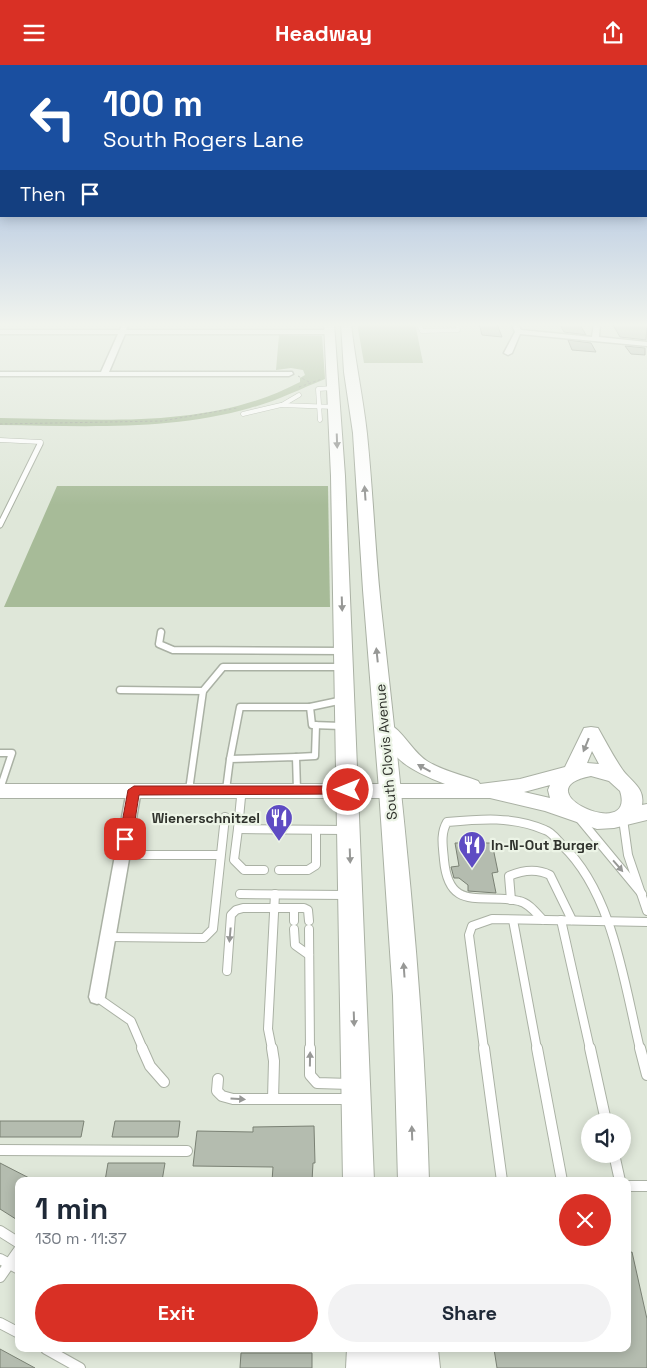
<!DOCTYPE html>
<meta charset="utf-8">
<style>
body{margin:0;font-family:"Space Grotesk",sans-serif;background:#f2f2f3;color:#1f2937;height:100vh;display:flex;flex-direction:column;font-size:19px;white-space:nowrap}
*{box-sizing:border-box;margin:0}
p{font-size:16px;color:#747a83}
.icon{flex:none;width:28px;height:28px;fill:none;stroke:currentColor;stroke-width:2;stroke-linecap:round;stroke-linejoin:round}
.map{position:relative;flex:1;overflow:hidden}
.details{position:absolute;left:15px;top:1112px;width:616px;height:175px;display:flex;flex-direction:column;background:#fff;border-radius:10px;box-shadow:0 2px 12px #0003}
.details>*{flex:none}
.guide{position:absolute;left:0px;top:0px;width:648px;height:152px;box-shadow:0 2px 12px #0003;background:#1a4fa0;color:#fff;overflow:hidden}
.fabs{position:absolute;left:581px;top:1048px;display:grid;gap:10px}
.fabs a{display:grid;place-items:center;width:50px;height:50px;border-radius:50%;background:#fff;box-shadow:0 2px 12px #0003;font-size:25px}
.pin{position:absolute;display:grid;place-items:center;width:42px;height:42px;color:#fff;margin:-21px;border-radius:10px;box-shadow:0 2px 8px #0006}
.me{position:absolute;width:55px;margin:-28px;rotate:270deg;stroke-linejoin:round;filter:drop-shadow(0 0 4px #0008)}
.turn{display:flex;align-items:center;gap:18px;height:105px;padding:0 20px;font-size:22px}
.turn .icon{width:65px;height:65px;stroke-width:2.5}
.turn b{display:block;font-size:35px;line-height:42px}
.then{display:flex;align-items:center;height:48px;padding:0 20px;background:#0003;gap:10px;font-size:19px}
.round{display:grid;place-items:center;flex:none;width:52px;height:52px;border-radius:26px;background:#f2f2f3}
.head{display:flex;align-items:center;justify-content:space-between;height:85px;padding:0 20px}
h1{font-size:30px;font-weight:700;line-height:38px}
.primary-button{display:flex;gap:10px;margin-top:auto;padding:10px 20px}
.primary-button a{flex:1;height:58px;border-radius:30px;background:#d93025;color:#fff;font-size:20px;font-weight:700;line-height:58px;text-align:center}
.primary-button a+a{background:#f2f2f3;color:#1f2937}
header{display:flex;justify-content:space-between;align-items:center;height:65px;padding:0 20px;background:#d93025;color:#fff;font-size:22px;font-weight:700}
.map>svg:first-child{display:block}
</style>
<header><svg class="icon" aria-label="menu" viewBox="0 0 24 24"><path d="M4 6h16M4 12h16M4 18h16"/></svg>Headway<svg class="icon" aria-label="share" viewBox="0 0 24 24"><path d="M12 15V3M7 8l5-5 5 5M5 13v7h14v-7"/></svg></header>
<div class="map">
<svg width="647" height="1303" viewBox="0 0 647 1303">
<rect width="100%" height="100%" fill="#dfe7d9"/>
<g fill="#a7bb98">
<path d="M357,258H415L423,298H364Z"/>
<path d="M279,270L322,271L325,314C300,324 277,336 250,343C169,366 83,361 0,360V353C100,354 209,365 300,317V313L305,310L303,305L291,303L276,305Z"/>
<path d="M57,421H328L330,542H4Z"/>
</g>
<g fill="#b4bcaf" stroke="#7a8174">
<path d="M479,258L497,259L502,272L482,270Z"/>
<path d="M559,258H579L586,270L564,267Z"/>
<path d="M612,258H647L646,275L620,272Z"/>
<path d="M568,275L591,278L596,287L572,285Z"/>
<path d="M625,281L645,283V290L631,289Z"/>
<path d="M455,778H492L498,807L492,808L496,828L468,826V820L459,813H454L451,802L459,801Z"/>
<path d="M0,1056H84L81,1072H0Z"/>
<path d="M115,1056H180L178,1072H112Z"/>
<path d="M314,1061L315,1098H313L312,1116H272L273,1102L193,1101L197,1066L253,1067V1062Z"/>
<path d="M0,1098L35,1116H19V1156L0,1144Z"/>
<path d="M108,1098H165L162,1116H105Z"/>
<path d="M632,1187L647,1254V1303H497L494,1284H628V1188Z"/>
<path d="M0,1284L35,1303H0Z"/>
<path d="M241,1288H312V1303H240Z"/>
</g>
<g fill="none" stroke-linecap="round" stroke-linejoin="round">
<defs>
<g id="lane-far4">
<path d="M418,258L422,266L458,265L457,258"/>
<path d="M282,340L299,330"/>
<path d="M243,349L281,340L335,342"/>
<path d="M320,355L318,324L333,323"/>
<path d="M0,375L41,377L39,381"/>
</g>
<path id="lane-far3" d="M0,460L40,379"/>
<g id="lane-far2">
<path d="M161,567L159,579L173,585L342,586"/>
<path d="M120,625L203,626"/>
<path d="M342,661L312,660L310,642L343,635"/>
<path d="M0,688H12L0,724"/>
<path d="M296,692L315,691L316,660"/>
<path d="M230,694L240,642H310"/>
<path d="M189,725L203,626L223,602H343"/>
<path d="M226,725L230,694L296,692L297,725"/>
<path d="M241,733L242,726"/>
</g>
<g id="lane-far1">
<path d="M241,732L238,764L345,765"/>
<path d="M579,753L642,829"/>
<path d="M623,754L628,790L647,846"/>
<path d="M238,764L234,795L244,805H264"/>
<path d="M122,790H220"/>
<path d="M279,805H308L316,800V765"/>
<path d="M240,829L346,830"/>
<path d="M511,835L509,811C523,805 536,803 550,810L572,855"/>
<path d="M294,843V856"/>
<path d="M513,855L537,984"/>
<path d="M543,855C536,848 529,838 519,836C483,827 449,849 444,795C443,782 440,769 447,757C480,754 514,751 545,765C552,767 557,775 562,780C613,828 624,918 640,984"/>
<path d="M561,855L590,984"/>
<path d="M294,864L295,880L309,890"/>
<path d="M309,864L310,984"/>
<path d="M109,872L204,873L213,864L225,752"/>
<path d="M227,906L231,850L236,845L243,843H304L308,845L309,856"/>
<path d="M98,933L131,956L143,984"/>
<path d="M272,984L268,964L275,829"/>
<path d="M484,984L469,870L472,861L492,854L647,857"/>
</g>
<g id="lane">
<path d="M142,983L150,1001L164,1017"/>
<path d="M272,983L274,996L273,1034"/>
<path d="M310,983V1010L317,1018L350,1019"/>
<path d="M484,983L502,1116"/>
<path d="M537,983L562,1116"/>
<path d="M590,983L606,1056"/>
<path d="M640,983L647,1010"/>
<path d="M218,1014L217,1026L222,1031L233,1034H350"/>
<path d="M0,1085L187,1086"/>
<path d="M614,1089L620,1116"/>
<path d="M628,1121H647"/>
<path d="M0,1166L19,1178"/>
<path d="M0,1194L19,1204"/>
<path d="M0,1212L19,1185"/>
<path d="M0,1258L19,1268"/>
<path d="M46,1284L80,1303"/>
</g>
<g id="street">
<path d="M123,258H129L126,265H330L333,267L330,269H125L109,307H292L293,309L289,311H0V307H101L118,269H0V265H120Z"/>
<path d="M511,258H517L521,265L592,272L594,258H600L599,272L647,277V281L520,269L512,288L508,290L504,288L515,267Z"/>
<path d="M134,720L139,722L141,725L105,932L103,937L97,939L91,937L89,932L127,725L129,722Z"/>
</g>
<path id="secondary" d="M384,657C401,661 411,686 427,696C441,705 462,710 478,716L480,719L520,714L565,702L584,663L591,662L598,663C606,677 613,691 622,704C631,717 645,722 642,740L647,739V755L614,763L597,764L545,746L490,733H0V719H445C409,705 395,696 374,663L377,659ZM592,686L599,699L587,698ZM591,711L609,716L620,726C637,778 520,725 591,711ZM550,720L548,725L550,733L524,727Z"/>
<g id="primary">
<path d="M324,258H334L345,411L374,1116H343L331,411Z"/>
<path d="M341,258H351C355,296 363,332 367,369C373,427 375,485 381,542C402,733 424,924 429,1116H398L393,931L379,725L363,525L353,368L344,307Z"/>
<path d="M347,1284H438L440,1303H346Z"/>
</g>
</defs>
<use href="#lane-far4" stroke="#aab1a4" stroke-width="5"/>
<use href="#lane-far3" stroke="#aab1a4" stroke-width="7"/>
<use href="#lane-far2" stroke="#aab1a4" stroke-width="9"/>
<use href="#lane-far1" stroke="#aab1a4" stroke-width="10"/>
<use href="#lane" stroke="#aab1a4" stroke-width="12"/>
<use href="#street" stroke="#aab1a4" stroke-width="3"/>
<use href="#secondary" stroke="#aab1a4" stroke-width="2"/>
<use href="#primary" stroke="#aab1a4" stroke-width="2"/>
<g stroke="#999f94" stroke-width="1" stroke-dasharray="2.5 2.5" stroke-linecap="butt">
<path d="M298,311L309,317"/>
<path d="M299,322L322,314"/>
<path d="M0,359L162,356L237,343"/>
</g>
<use href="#lane-far4" stroke="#fff" stroke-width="4"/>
<use href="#lane-far3" stroke="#fff" stroke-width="5"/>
<use href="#lane-far2" stroke="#fff" stroke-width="6"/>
<use href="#lane-far1" stroke="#fff" stroke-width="8"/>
<use href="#lane" stroke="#fff" stroke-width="10"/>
<use href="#street" fill="#fff" fill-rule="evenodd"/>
<use href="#secondary" fill="#fff" fill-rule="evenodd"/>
<use href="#primary" fill="#fff" fill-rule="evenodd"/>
</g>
<defs><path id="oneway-solid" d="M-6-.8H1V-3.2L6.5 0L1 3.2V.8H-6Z" transform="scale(1.25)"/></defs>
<g fill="#979896">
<use href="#oneway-solid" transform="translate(337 376) rotate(88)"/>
<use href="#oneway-solid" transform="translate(365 428) rotate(-94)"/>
<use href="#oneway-solid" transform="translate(342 539) rotate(88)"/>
<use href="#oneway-solid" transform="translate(377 590) rotate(-96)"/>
<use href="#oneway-solid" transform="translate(586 680) rotate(112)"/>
<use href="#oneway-solid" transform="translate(424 703) rotate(-151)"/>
<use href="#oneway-solid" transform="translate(350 791) rotate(88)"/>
<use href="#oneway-solid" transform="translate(618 801) rotate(49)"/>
<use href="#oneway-solid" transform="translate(230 870) rotate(95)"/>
<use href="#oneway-solid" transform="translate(404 905) rotate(-94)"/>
<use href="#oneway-solid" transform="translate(354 954) rotate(88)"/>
<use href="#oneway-solid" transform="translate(310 994) rotate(-89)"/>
<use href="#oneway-solid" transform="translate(238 1034) rotate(4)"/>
<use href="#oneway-solid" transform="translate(412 1068) rotate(-92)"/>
</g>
<linearGradient id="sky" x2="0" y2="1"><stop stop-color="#83a3d6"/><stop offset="0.59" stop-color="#f1f4ee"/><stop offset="1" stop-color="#f1f4ee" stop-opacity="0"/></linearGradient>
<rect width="647" height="440" fill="url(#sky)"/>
<path fill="#d93025" stroke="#8d1f18" d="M134,721H348L354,725L348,729L139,730L132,774L125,779L119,774L128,725Z"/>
<defs>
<symbol id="restaurant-pin" viewBox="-11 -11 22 30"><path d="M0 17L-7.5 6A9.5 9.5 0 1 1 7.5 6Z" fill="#5e4bc3" stroke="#ecf4e6"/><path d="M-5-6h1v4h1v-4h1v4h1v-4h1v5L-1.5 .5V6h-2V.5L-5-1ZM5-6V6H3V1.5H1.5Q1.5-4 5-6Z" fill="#fff"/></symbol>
</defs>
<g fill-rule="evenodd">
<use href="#restaurant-pin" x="263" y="737" width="32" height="43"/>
<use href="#restaurant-pin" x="456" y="764" width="32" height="43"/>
</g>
<g text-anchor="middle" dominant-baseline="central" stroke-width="4.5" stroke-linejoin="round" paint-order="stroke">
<g font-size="14" fill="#2f322c" stroke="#ecf4e6">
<text transform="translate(386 687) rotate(-95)">South Clovis Avenue</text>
</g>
<g font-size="14" font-weight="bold" fill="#2f322c" stroke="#ecf4e6" text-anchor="end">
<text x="260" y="753">Wienerschnitzel</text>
<text x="491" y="780" text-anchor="start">In-N-Out Burger</text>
</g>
</g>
</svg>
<div class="fabs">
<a><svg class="icon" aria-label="sound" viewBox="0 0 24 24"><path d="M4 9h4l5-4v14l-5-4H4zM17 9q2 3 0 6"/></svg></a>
</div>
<div class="pin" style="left:125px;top:774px;background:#d93025"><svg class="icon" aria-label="arrive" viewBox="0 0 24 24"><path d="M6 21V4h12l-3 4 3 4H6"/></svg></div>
<svg class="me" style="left:348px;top:725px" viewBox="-20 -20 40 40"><circle r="17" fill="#d93025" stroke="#fff" stroke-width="3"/><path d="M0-11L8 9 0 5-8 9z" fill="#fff"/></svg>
<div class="guide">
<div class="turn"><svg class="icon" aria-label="left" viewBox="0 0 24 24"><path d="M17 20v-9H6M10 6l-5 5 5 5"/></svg><div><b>100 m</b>South Rogers Lane</div></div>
<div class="then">Then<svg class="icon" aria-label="arrive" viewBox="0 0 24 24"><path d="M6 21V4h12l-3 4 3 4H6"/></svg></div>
</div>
<section class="details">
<div class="head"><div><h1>1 min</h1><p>130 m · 11:37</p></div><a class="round" style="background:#d93025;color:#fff"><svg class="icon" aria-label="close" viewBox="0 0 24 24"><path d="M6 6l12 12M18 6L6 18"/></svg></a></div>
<div class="primary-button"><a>Exit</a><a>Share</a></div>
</section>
</div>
